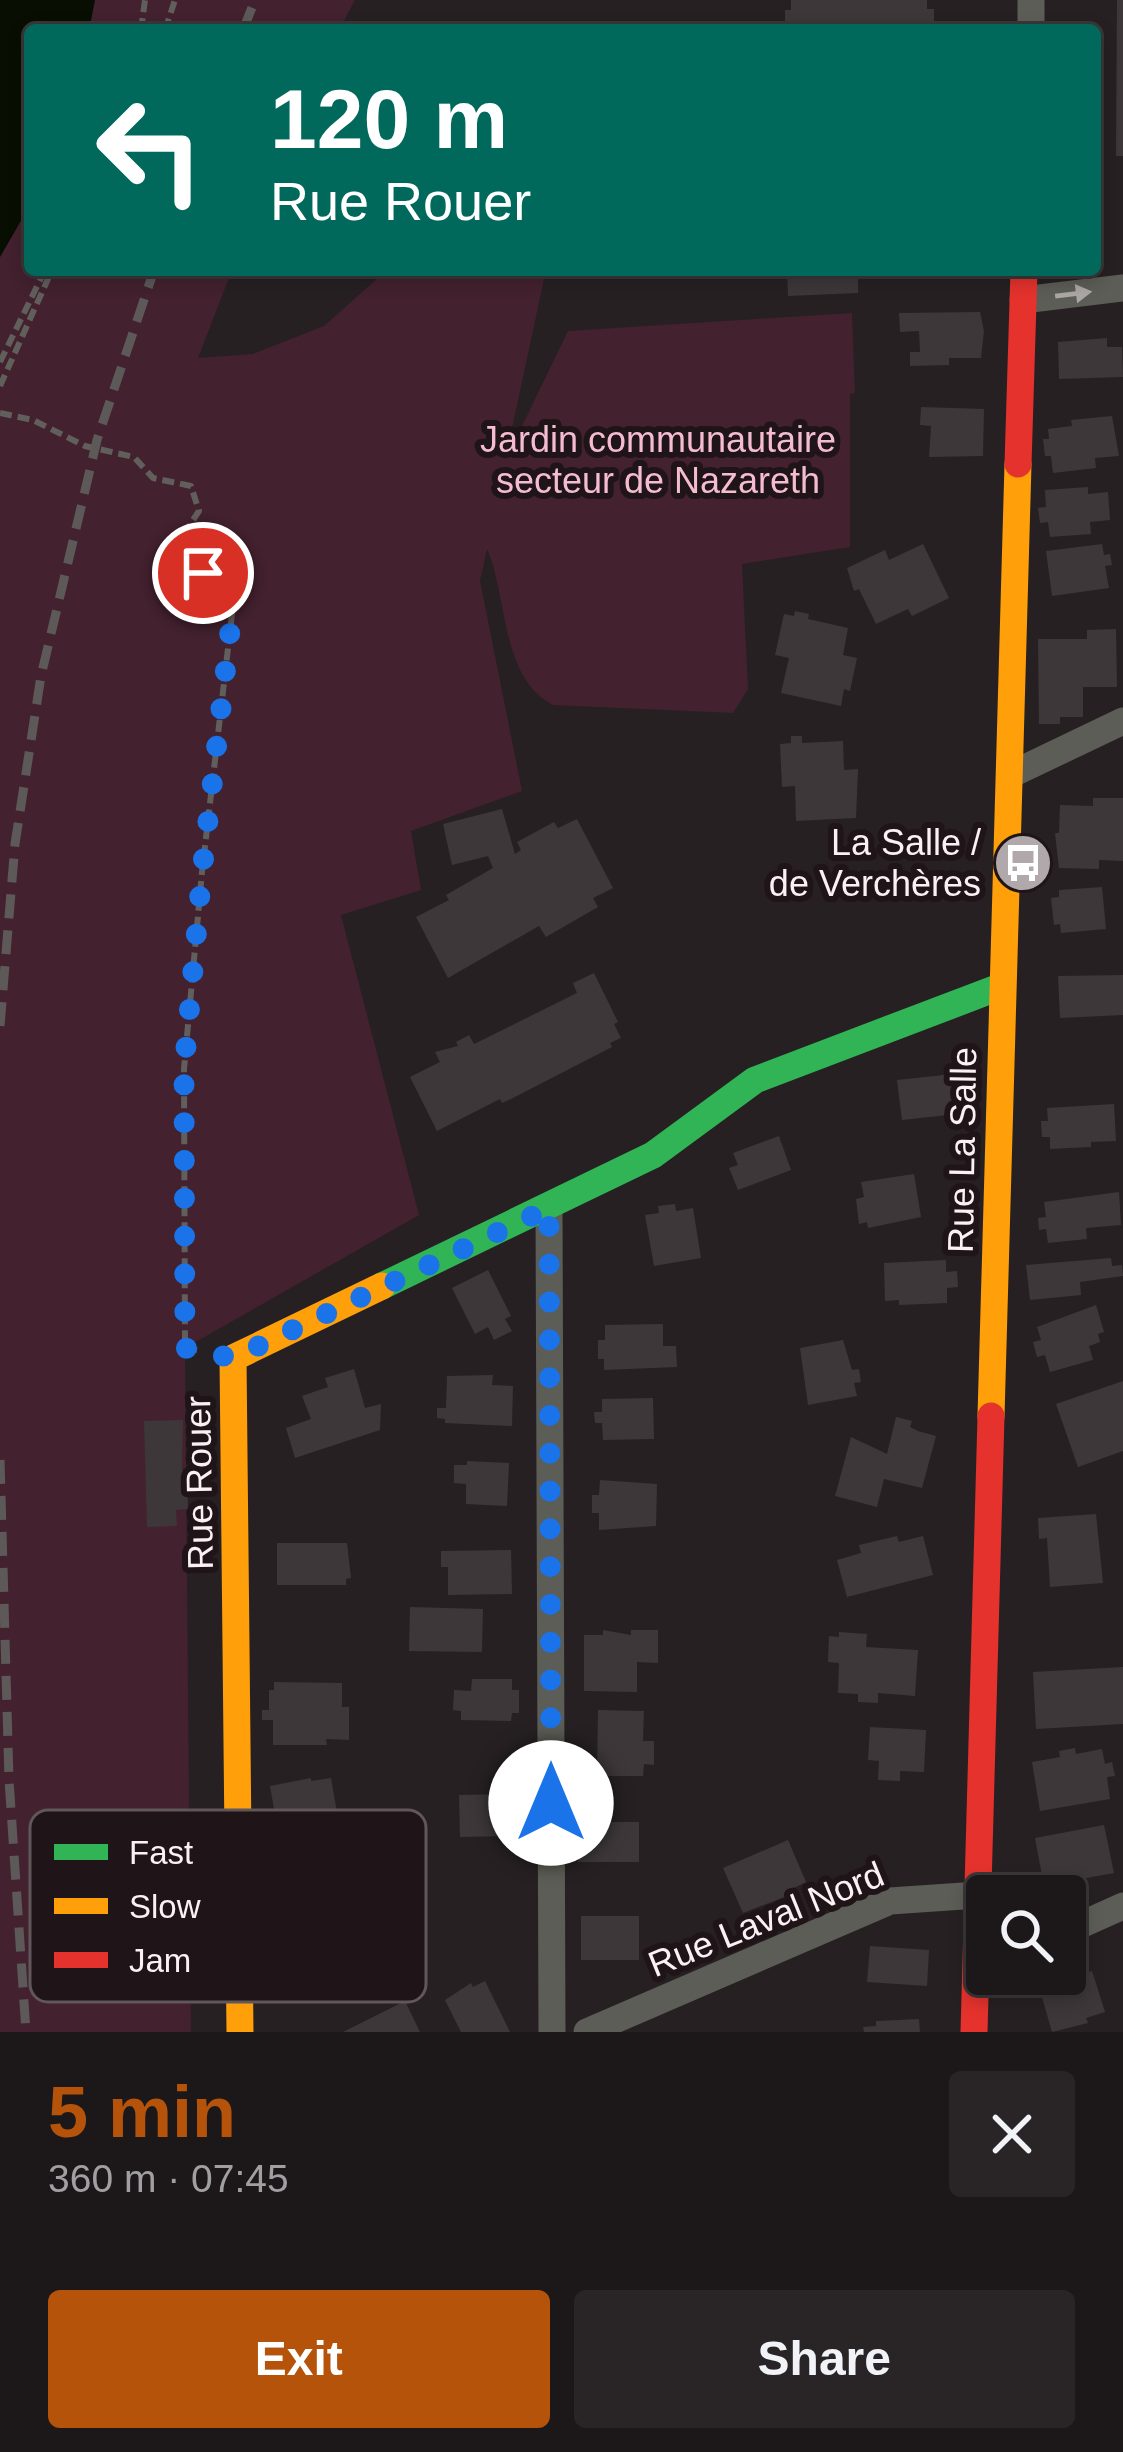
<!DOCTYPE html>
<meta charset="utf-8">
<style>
body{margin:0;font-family:Helvetica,sans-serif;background:#292527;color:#f1f3f6;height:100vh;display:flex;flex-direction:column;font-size:45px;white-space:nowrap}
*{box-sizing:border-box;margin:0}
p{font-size:39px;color:#a0a0a2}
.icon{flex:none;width:66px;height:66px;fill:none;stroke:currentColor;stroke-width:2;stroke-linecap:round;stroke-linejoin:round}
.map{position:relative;height:2032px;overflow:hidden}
.sheet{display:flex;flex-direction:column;background:#1c181a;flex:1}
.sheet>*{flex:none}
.top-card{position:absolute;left:24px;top:24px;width:1077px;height:252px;border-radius:12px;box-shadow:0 6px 18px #0003,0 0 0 3px #3a3739;background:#00695c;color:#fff;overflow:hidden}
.fabs{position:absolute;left:966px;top:1875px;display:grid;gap:24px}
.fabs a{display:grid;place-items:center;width:120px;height:120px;border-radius:12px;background:#1c181a;box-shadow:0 6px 18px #0003,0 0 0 3px #3a3739;font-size:60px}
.pin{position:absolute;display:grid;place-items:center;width:102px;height:102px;color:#fff;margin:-51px;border:6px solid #fff;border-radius:50%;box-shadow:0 3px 12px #0007}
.me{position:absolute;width:132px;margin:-66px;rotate:0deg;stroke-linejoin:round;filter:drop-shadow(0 0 9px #0008)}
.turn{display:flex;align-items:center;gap:42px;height:252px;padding:0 48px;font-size:54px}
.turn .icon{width:156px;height:156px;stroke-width:2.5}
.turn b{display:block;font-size:84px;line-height:102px}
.round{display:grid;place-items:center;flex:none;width:126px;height:126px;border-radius:12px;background:#292527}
.summary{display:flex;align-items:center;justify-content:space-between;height:204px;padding:0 48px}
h1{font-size:72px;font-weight:600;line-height:90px;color:#b45309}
.button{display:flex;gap:24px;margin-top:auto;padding:24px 48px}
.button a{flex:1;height:138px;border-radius:12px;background:#b45309;color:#fff;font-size:48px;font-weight:600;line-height:138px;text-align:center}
.button a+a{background:#292527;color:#f1f3f6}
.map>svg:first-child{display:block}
</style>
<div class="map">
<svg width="1123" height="2032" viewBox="0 0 1123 2032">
<rect width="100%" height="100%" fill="#262022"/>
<g fill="#43212f">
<path d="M95,0H355L339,30H89Z"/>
<path d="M30,205V270H232L198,358L253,354L324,326L378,278L383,270H546L505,461L568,331L852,313L855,393L850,394V547L742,564L748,689L733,713L553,705C500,678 508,596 487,549L480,581L522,791L411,831L421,890L341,915L419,1215L185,1348L191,2032H0V257Z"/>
</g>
<path fill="#090e03" d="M0,0H95L89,30H30V205L0,257Z"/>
<g fill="#3d3739">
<path d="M791,0H927V9H934V21H926V30H791V23H785V10H791Z"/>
<path d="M1117,0H1123V156H1116Z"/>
<path d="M787,270H858V293L788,296Z"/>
<path d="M980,312L984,331L981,358H949V365L910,366V352H920L919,331L900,332L899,313Z"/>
<path d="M1107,338V347H1122L1123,377L1059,379L1058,342Z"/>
<path d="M921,407L984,409L983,456L929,457L931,426L920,425Z"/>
<path d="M1112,416L1119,456L1095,458L1096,468L1053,473L1051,456H1045L1043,439H1049L1048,429L1072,426L1071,420Z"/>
<path d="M1088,487V494L1108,492L1110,520L1090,522L1091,534L1050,537L1048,522L1040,523L1038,508L1046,507L1045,490Z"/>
<path d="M923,544L949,598L912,616L908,609L876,624L859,589L854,591L847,568L885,550L889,560Z"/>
<path d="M1102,544L1104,555L1110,554L1112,565L1105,566L1109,588L1052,596L1046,551Z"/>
<path d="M795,611L809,614L808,619L848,628L843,655L857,658L850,691L844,689L841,706L781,693L789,658L775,655L784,614L794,616Z"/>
<path d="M1116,629L1117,687H1083V717H1060V724H1039L1038,639H1087V630Z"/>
<path d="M791,736H802V743L843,741L844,770L858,769L856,818L796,821L795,786L782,787L780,744L791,743Z"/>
<path d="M1093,798H1123V861L1099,860V869L1059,868L1055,833H1059L1060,805L1093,806Z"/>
<path d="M502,809L515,854L521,850L517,842L554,822L558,828L577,819L613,888L593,898L598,907L546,937L539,926L448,978L416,917L449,900L446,895L493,868L488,856L452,865L443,824Z"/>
<path d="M1102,887L1106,929L1061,933L1060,924L1054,925L1051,898L1059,897V890Z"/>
<path d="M594,973L618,1022L614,1024L621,1038L610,1043L612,1047L511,1099L502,1103L500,1099L437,1131L410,1077L440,1062L435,1052L458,1046L456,1042L469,1035L474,1044L577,993L573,983Z"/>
<path d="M1123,975V1015L1060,1018L1058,976Z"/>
<path d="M953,1074L957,1114L902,1120L897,1080Z"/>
<path d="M1114,1104L1116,1141L1091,1142V1147L1050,1149V1137H1042L1041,1121H1048L1047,1108Z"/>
<path d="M779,1136L791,1170L738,1190L729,1168L738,1165L733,1153Z"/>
<path d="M914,1174L921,1217L868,1228L867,1222L859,1224L856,1199L864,1197L861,1182Z"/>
<path d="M1119,1192L1121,1225L1086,1228L1087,1239L1048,1243L1046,1229L1039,1230L1038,1218L1046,1217L1044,1202Z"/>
<path d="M675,1204L676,1211L693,1208L701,1258L654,1266L645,1215L659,1213L658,1206Z"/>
<path d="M1111,1258L1112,1266L1122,1265L1123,1276L1080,1282L1081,1295L1030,1300L1026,1265Z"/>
<path d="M946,1260V1272L957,1271L958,1287L947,1288V1303L899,1305V1300L885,1301L884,1263Z"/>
<path d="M488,1270L511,1316L505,1319L512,1331L494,1340L488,1327L475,1334L452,1288Z"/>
<path d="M1096,1305L1104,1332L1098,1334L1100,1342L1089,1346L1093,1360L1050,1372L1045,1355L1037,1357L1033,1342L1041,1340L1037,1327Z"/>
<path d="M663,1324V1346H676L677,1367L604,1370V1359H598V1340H605V1325Z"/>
<path d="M843,1340L852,1370L859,1369L861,1382L854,1383L857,1396L808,1405L800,1348Z"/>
<path d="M354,1369L365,1408L381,1404L380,1430L295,1458L286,1428L311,1419L302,1396L328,1387L325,1378Z"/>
<path d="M493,1375L492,1385L513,1386L512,1426L445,1423V1419L437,1418V1408H446L447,1376Z"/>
<path d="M1123,1381V1451L1078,1467L1056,1404Z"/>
<path d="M653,1398L654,1439L603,1440L602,1423H595L594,1412H602V1399Z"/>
<path d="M896,1417L912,1421L910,1427L918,1431L936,1436L922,1488L884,1479L877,1507L835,1496L851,1437L887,1454Z"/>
<path d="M183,1420L182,1470H187L188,1509L176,1510L177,1526L147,1527L144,1421Z"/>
<path d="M467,1461L509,1463L507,1506L466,1504V1484L454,1483V1465H467Z"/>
<path d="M600,1480L657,1484L656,1526L599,1530V1513H592V1495H599Z"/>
<path d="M1096,1514L1103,1583L1050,1587L1047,1538L1039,1539L1038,1518Z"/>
<path d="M897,1536L899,1542L923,1536L933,1575L847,1597L837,1560L861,1553L859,1545Z"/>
<path d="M277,1543H347L351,1578L346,1579V1585H277Z"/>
<path d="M511,1550L512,1594L448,1595V1567H441V1551Z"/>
<path d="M410,1607L483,1609L482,1652L409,1651Z"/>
<path d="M603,1630L631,1635V1630H658V1663L637,1662V1692L584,1691V1635H603Z"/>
<path d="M839,1632L867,1634L866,1647L918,1650L915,1696L878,1693V1703L858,1702V1694L838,1693L839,1663L828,1662L829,1636L839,1637Z"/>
<path d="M1123,1667V1724L1036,1729L1033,1672Z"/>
<path d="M472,1679H512V1690H519V1713H512L511,1721L461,1720V1711L453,1710L454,1690L471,1691Z"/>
<path d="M274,1682L342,1683V1707H349V1740L326,1739L327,1745H273V1720H262V1710H269V1690H274Z"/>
<path d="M598,1710L644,1711L643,1741H654V1765L644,1764L643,1776H597Z"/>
<path d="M870,1727L926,1730L924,1772L900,1771V1781L878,1780L879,1761L868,1760Z"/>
<path d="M1075,1748L1076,1754L1102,1749L1105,1764L1112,1762L1115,1776L1107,1777L1110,1799L1040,1811L1032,1762L1060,1757L1059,1751Z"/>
<path d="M311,1778V1781L331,1778L339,1824L279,1838L270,1786Z"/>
<path d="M514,1794L515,1836L460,1837L459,1795Z"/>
<path d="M577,1822H639V1862H578Z"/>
<path d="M1104,1825L1114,1873L1044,1886L1035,1838Z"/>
<path d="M788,1840L806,1882L790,1890L792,1894L743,1913L723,1868Z"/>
<rect x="581" y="1916" width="58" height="44"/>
<path d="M870,1946L929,1950L927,1986L867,1982Z"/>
<path d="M1092,1971L1105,2012L1086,2018L1088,2023L1052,2032L1039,1987Z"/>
<path d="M485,1981L510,2032H461L445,2000L471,1983L473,1987Z"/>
<path d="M405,2001L420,2032H343Z"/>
<path d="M919,2019L920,2032H864L863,2027L876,2026V2021Z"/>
</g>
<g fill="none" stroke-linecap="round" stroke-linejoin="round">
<g stroke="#605f5c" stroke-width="6" stroke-dasharray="12 6" stroke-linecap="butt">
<path d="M141,30L145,0"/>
<path d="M165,30L175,0"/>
<path d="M0,362L45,270"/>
<path d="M0,386L52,270"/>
<path d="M0,413L33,420L85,446L134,457L153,478L191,486L199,511L185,532L221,614H232L202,872L184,1069L185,1348L201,1351"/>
</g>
<g stroke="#5c5d56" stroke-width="27">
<path d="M1031,30V0"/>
<path d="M1023,300L1123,288"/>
<path d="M1010,775L1123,721"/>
<path d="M549,1207L552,2032"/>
<path d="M1065,1932L1123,1906"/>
<path d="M587,2032L890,1901L978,1895"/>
</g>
<path stroke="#30b455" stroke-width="27" d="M382,1286L653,1155L755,1080L1002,986"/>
<g stroke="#ff9f0a" stroke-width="27">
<path d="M991,1416L1018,464"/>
<path d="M240,2032L233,1358L382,1286"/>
</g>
<g stroke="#e5322d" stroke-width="27">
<path d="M1018,464L1024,270"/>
<path d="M974,2032L991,1416"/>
</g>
<g stroke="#5c5958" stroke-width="9" stroke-dasharray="24 12" stroke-linecap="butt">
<path d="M243,30L255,0"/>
<path d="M0,1026L15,844L41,676L97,440L154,270"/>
<path d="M0,1460L9,1780L26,2032"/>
</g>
</g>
<defs><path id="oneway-solid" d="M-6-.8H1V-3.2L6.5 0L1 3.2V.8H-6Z" transform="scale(3)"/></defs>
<use fill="#aba7a5" href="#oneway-solid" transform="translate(1073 294) rotate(-7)"/>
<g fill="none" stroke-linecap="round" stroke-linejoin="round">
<path stroke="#1a73e8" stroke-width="21" stroke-dasharray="0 37.8" d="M203,573L221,614H232L202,872L184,1069L185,1348L233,1358L549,1208L551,1803"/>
</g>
<defs>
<symbol id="bus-disc" viewBox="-11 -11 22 22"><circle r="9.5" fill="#b0a8aa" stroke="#1f1418"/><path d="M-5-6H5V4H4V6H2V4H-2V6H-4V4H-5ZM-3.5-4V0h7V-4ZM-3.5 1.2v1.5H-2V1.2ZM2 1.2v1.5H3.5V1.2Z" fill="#fff"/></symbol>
</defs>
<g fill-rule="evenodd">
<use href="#bus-disc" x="990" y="830" width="66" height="66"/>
</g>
<g text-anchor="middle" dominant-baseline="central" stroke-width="12" stroke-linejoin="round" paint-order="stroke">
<g font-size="36" fill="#f4bbd1" stroke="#1f1418">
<text x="658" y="439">Jardin communautaire<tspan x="658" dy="41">secteur de Nazareth</tspan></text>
</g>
<g font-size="36" fill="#faf1f4" stroke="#1f1418" text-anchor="end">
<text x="981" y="842">La Salle /<tspan x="981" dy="41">de Verchères</tspan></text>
</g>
<g font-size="36" fill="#faf1f4" stroke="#1f1418">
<text transform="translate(962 1150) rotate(-89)">Rue La Salle</text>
<text transform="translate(199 1483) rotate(-91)">Rue Rouer</text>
<text transform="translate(766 1919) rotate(-22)">Rue Laval Nord</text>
</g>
</g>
<rect x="30" y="1810" width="396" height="192" rx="18" fill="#1f1418" stroke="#61565a" stroke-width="3"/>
<rect x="54" y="1844" width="54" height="16" fill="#30b455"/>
<rect x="54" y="1898" width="54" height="16" fill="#ff9f0a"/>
<rect x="54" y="1952" width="54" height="16" fill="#e5322d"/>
<g font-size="33" fill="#faf1f4">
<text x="129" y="1864">Fast</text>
<text x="129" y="1918">Slow</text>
<text x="129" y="1972">Jam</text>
</g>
</svg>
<div class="fabs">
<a><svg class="icon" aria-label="search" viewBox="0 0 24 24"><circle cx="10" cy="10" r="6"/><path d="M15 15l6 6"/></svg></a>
</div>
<div class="pin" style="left:203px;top:573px;background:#d93025"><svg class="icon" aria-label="arrive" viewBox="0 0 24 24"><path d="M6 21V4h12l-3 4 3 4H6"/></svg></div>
<svg class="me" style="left:551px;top:1803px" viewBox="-20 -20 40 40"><circle r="19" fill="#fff"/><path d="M0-13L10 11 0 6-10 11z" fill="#1a73e8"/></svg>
<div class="top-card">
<div class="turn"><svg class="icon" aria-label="left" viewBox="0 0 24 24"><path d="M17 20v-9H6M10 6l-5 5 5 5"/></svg><div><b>120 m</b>Rue Rouer</div></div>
</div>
</div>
<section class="sheet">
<div class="summary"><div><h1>5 min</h1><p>360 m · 07:45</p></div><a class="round"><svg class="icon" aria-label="close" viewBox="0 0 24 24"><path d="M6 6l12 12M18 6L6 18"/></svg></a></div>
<div class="button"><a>Exit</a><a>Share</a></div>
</section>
